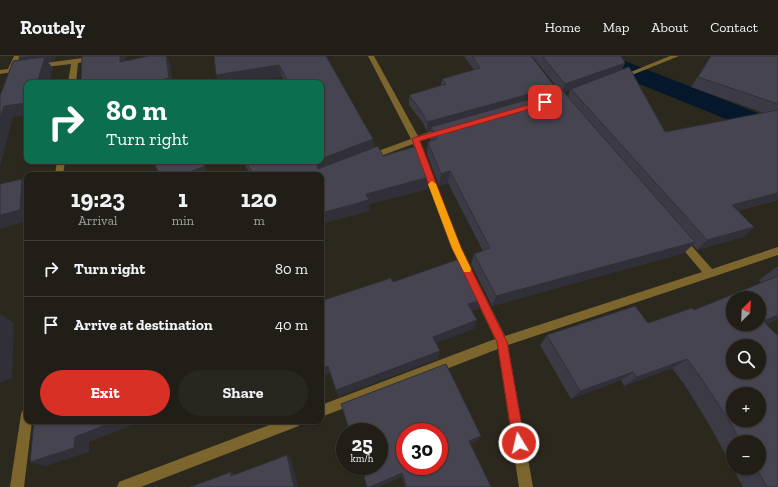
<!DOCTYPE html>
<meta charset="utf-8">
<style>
body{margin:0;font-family:"Zilla Slab",serif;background:#28271f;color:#f1f3f6;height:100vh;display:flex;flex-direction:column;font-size:15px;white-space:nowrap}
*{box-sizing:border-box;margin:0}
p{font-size:13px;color:#a2a2a1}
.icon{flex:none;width:22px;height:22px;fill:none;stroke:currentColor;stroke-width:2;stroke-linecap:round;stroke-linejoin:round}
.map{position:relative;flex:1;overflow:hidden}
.details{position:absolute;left:24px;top:116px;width:300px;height:252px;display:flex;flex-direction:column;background:#201e16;border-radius:8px;box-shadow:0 1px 3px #0004,0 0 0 1px #3d3c35}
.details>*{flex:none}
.top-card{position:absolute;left:24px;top:24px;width:300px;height:84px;border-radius:8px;box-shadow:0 1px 3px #0004,0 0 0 1px #3d3c35;background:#0b6e4f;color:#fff;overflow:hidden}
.needle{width:26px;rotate:24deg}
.controls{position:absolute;left:726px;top:235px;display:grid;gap:8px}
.controls a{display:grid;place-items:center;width:40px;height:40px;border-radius:50%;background:#201e16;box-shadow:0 1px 3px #0004,0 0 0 1px #3d3c35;font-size:20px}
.speed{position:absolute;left:336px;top:367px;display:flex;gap:8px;font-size:20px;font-weight:700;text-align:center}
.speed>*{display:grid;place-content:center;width:52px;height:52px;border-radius:50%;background:#201e16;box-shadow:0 1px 3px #0004,0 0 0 1px #3d3c35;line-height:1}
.speed small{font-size:10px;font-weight:400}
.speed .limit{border:6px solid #d22;background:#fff;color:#111}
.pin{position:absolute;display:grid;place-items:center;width:34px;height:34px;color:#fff;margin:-17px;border-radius:8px;box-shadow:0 2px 6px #0006}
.me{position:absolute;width:44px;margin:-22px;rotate:351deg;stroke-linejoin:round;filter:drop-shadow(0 0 3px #0008)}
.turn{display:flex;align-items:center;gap:14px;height:84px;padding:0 16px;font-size:18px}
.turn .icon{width:52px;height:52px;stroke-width:2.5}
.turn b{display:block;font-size:28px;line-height:34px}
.eta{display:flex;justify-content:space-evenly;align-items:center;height:68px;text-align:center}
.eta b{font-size:24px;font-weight:700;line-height:28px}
.action{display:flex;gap:8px;margin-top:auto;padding:8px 16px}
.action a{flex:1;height:46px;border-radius:24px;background:#d93025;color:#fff;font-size:16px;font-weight:700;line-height:46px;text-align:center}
.action a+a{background:#28271f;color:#f1f3f6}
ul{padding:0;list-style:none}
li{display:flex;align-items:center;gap:12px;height:56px;padding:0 16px;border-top:1px solid #3d3c35}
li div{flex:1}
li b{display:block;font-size:15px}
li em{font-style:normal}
header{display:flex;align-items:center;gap:24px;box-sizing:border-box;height:56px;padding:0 20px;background:#201e16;border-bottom:1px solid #3d3c35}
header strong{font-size:19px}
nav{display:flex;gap:22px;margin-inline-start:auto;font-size:14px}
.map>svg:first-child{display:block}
</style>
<header>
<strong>Routely</strong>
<nav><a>Home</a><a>Map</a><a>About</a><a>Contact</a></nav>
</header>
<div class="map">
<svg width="778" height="431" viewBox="0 0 778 431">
<rect width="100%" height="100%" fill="#2b281d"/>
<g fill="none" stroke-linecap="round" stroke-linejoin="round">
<path fill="#05182b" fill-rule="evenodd" d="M585,0H612L778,65V84L597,11L588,5Z"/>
<g fill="#7d652e" fill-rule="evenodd">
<path d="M14,0H20L15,12H24V14L0,18V14L8,13Z"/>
<path d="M97,0H115L112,2L78,7L76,27H68L71,8L38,12L35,10L38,8Z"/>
<path d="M368,0H374L418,80L443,71L447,74L446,76L420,85L461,191L472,213L471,216L467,217L463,216L451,191L413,88L370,104L366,101L367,99L411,83Z"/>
<path d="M670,0H679L622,23H618L616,22Z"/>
<path d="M57,105H65L63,119H55Z"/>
<path d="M680,179L683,180L712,213L778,191V199L508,289L533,431H519L498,293L321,361V349L495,283L471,233L472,230L476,229L480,230L505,280L702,216L677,186L675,183L677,180Z"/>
<path d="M27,352V365H32L24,431H10L21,358L23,354Z"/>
<path d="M280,365H302L300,369L296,371L141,431H117L119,426L124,424Z"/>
</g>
</g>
<g fill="#3c3a45" fill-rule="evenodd">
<path d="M326,0L373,83L374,92L383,100L429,121L428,133L369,148V155L321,168V119H251L242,105H321V27H285L282,21L216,19Z"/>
<path d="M464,0H531L555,31L553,37L560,35L532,0H621L622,14L665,76L764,57L691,31L711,0H778V144L738,155L754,171L743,181L697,194L693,189L684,197L492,250L471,208L474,198L483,195L448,127L439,130L427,98L428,86L431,85L430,83L431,75L427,76L423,67L409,49V39L441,29L442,23L474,14ZM570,34L568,41L564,36Z"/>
<path d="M778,211V263L766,268L778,431H743L710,370L686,331L672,312L624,330L621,324L571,343L540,289L547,279L648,267L694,254L761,227L759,224L775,212ZM733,386H759V412H733Z"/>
<path d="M481,380L477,385L470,388L491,431H405L402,421L378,431H367Z"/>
</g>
<g fill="#313038">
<path d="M36,0H56L55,5L48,6L53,12L49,27H37L19,2Z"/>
<path d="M120,0H126V1L125,15L120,6Z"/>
<path d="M166,0H167L170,7L173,27H165L164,23Z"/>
<path d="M625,7L621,16L571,33L570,34L562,37L565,28Z"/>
<path d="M279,9L282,21L246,27H219L216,19Z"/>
<path d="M555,31L551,40L431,71V75L427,76V66Z"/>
<path d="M27,47V59L13,61L0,111V62L4,50Z"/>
<path d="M373,83L374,95L316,118L313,108L314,106L317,105H321V103Z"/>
<path d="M205,110L210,119H182Z"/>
<path d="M450,115L448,127L439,130L441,118Z"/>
<path d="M429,121L428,133L369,148V155L321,168V157L366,138Z"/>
<path d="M22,123L27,128V165L0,173V159Z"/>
<path d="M778,137V144L722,159L732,149Z"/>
<path d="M754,171L743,181L697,194L707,184Z"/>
<path d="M695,186L684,197L492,250L496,240Z"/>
<path d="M483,244L479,253L465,257L468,248Z"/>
<path d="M0,258L14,267L12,322L0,327Z"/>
<path d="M778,259V263L746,275L763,265Z"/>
<path d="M477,264L474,273L431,289L433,281Z"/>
<path d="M440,295L438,303L338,341L336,334Z"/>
<path d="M687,303L672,312L624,330L637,321Z"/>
<path d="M328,310L331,317L321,321V313Z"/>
<path d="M633,316L621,324L571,343L580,335Z"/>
<path d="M116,365H143L89,386V396L46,410L30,406L75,381Z"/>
<path d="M153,365H160L156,366Z"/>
<path d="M481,380L477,385L465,390L469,385Z"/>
<path d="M287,399L291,403L298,431H294Z"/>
<path d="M231,416L238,419L231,420Z"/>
<path d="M402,417V421L378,431H370Z"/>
</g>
<g fill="#464450" stroke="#313038" fill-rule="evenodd">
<path d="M20,0H36L19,2Z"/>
<path d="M82,0H120V6L149,0H166L169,22L164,23L165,27H81Z"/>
<path d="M214,0H326L373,83L321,103V27H289L279,9L216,19Z"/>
<path d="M472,0H531L555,31L427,66L423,58L409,39L446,28L442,23L480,12Z"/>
<path d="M542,0H621L625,7L565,28Z"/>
<path d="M711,0H778V48L698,21Z"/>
<path d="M45,1L37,27H27V47L4,50L0,62V40L13,5Z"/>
<path d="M629,11L665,76L778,54V137L732,149L754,171L707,184L571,33Z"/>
<path d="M562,34L695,186L496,240L474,198L490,192L450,115L441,118L428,86L437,83L431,71Z"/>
<path d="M378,90L383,100L417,90L429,121L366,138L369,144L321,157V119H254L245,105H317L314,106L313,108L317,109L318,113Z"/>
<path d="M153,105H203L205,110L182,119H160Z"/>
<path d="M22,123L20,154L0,159V128Z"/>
<path d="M462,202L483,244L468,248L477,264L433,281L440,295L336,334L328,310L321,313V245L391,222L393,226Z"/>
<path d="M778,211V215L775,212Z"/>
<path d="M778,220V259L763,265L778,280V431H767L756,412H759V386H741L728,363L701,322L687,303L637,321L633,316L580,335L547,279L635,250L648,267L692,252L694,254ZM733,242H759V268H733ZM733,290H759V316H733ZM733,338H759V364H733Z"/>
<path d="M446,308L481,380L469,385L491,431H407L402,417L370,431H367L361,410H379V376H350L341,348ZM405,376H439V410H405Z"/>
<path d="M34,365H116L75,381L74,392L30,406Z"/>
<path d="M287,399L294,431H190L231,416V420Z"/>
</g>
<path fill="#d93025" stroke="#8d1f18" d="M545,44L548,46L547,48L420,85L461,192L507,286L525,387L523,391L519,393L515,391L513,387L497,286L452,192L412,83L413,82Z"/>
<path fill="#f59e0b" d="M432,125L436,128L461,192L471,213L470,216H464L452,192L428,128Z"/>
</svg>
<div class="controls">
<a><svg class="needle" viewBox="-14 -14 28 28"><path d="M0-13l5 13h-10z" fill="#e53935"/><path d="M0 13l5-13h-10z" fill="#a2a2a1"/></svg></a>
<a><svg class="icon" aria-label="search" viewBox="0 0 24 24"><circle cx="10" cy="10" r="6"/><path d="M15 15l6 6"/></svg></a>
<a>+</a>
<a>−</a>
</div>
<div class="speed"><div>25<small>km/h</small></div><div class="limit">30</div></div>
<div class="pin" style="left:545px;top:46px;background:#d93025"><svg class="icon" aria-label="arrive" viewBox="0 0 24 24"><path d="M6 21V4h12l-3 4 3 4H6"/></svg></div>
<svg class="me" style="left:519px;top:387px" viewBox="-20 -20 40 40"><circle r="17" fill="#d93025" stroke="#fff" stroke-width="3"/><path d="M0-11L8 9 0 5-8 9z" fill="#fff"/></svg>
<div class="top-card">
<div class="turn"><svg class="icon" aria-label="right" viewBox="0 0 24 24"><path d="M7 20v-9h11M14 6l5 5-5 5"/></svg><div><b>80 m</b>Turn right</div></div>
</div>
<section class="details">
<div class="eta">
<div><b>19:23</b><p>Arrival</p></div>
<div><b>1</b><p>min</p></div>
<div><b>120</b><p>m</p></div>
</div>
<ul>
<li><svg class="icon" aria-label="right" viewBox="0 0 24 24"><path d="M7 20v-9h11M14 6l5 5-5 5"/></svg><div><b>Turn right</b></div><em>80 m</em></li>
<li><svg class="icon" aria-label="arrive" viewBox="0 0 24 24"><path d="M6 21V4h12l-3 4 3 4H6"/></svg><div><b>Arrive at destination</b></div><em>40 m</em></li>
</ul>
<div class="action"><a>Exit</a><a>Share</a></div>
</section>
</div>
